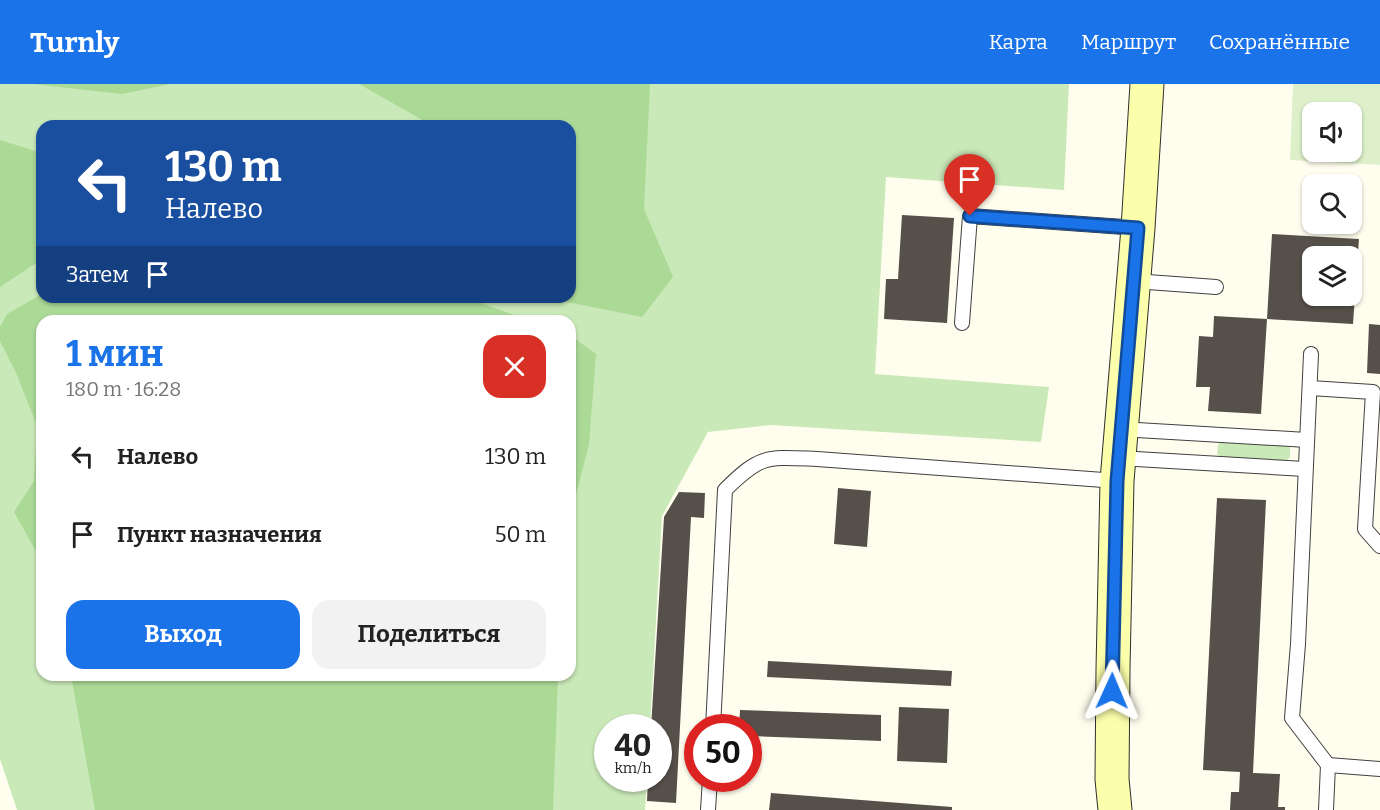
<!DOCTYPE html>
<html lang="ru">
<meta charset="utf-8">
<style>
body{margin:0;font-family:Bitter,serif;background:#f2f2f2;color:#222;height:100vh;display:flex;flex-direction:column;font-size:22px;white-space:nowrap}
*{box-sizing:border-box;margin:0}
p{font-size:20px;color:#767676}
.icon{flex:none;width:33px;height:33px;fill:none;stroke:currentColor;stroke-width:2;stroke-linecap:round;stroke-linejoin:round}
.map{position:relative;flex:1;overflow:hidden}
.panel{position:absolute;left:36px;top:231px;width:540px;height:366px;display:flex;flex-direction:column;background:#fff;border-radius:18px;box-shadow:0 2px 4px #0004}
.panel>*{flex:none}
.top-card{position:absolute;left:36px;top:36px;width:540px;height:183px;border-radius:18px;box-shadow:0 2px 4px #0004;background:#1a4fa0;color:#fff;overflow:hidden}
.controls{position:absolute;left:1302px;top:18px;display:grid;gap:12px}
.controls a{display:grid;place-items:center;width:60px;height:60px;border-radius:12px;background:#fff;box-shadow:0 2px 4px #0004;font-size:30px}
.speed{position:absolute;left:594px;top:630px;display:flex;gap:12px;font-size:30px;font-weight:700;text-align:center}
.speed>*{display:grid;place-content:center;width:78px;height:78px;border-radius:50%;background:#fff;box-shadow:0 2px 4px #0004;line-height:1}
.speed small{font-size:15px;font-weight:400}
.speed .limit{border:9px solid #d22;background:#fff;color:#111}
.pin{position:absolute;display:grid;place-items:center;width:51px;height:51px;color:#fff;margin:-62px -26px;border-radius:50% 50% 50% 0;rotate:-45deg;box-shadow:0 0 6px #0007}
.pin .icon{rotate:45deg}
.me{position:absolute;width:66px;margin:-33px;rotate:1deg;stroke-linejoin:round;filter:drop-shadow(0 0 4px #0008)}
.turn{display:flex;align-items:center;gap:21px;height:126px;padding:0 30px;font-size:27px}
.turn .icon{width:78px;height:78px;stroke-width:2.5}
.turn b{display:block;font-size:42px;line-height:51px}
.then{display:flex;align-items:center;height:57px;padding:0 30px;background:#0003;gap:12px;font-size:22px}
.round{display:grid;place-items:center;flex:none;width:63px;height:63px;border-radius:18px;background:#f2f2f2}
.overview{display:flex;align-items:center;justify-content:space-between;height:102px;padding:0 30px}
h1{font-size:36px;font-weight:700;line-height:45px;color:#1a73e8}
.button{display:flex;gap:12px;margin-top:auto;padding:12px 30px}
.button a{flex:1;height:69px;border-radius:18px;background:#1a73e8;color:#fff;font-size:24px;font-weight:700;line-height:69px;text-align:center}
.button a+a{background:#f2f2f2;color:#222}
ul{padding:0;list-style:none}
li{display:flex;align-items:center;gap:18px;height:78px;padding:0 30px}
li div{flex:1}
li b{display:block;font-size:22px}
li em{font-style:normal}
header{display:flex;align-items:center;gap:36px;box-sizing:border-box;height:84px;padding:0 30px;background:#1a73e8;color:#fff}
header strong{font-size:28px}
nav{display:flex;gap:33px;margin-inline-start:auto;font-size:21px}
.map>svg:first-child{display:block}
</style>
<header>
<strong>Turnly</strong>
<nav><a>Карта</a><a>Маршрут</a><a>Сохранённые</a></nav>
</header>
<div class="map">
<svg width="1380" height="726" viewBox="0 0 1380 726">
<rect width="100%" height="100%" fill="#fffeee"/>
<g fill="#cae9b8" fill-rule="evenodd">
<path d="M0,0H1069L1064,106L886,93L875,290L1049,303L1041,358L771,341L708,348L662,432L650,643L608,644V694L647,695L645,726H17L0,675ZM42,42H570V213H42ZM42,237H570V591H42Z"/>
<path d="M1221,357L1287,361L1290,364V373L1286,377L1221,373L1217,370L1218,361Z"/>
</g>
<g fill="#abda97">
<path d="M33,0H171L122,10Z"/>
<path d="M359,0H650L644,125L673,193L642,233L542,213H570V42H433Z"/>
<path d="M0,56L42,69V175L0,203Z"/>
<path d="M42,210V213H464L531,237H42V478L14,428L34,397L37,342L17,291L0,257V243L7,230Z"/>
<path d="M570,251L596,270L589,361L570,433Z"/>
<path d="M71,591H558L553,726H95Z"/>
</g>
<path fill="#ddf0ca" fill-rule="evenodd" d="M1293,0H1380V81L1290,76ZM1312,28H1352V68H1312Z"/>
<g fill="#56504a" fill-rule="evenodd">
<path d="M902,131L954,134L947,239L884,235L886,195H898Z"/>
<path d="M1272,150L1359,155L1353,240L1267,235ZM1312,172H1352V212H1312Z"/>
<path d="M1214,232L1267,235L1261,330L1208,327L1210,303H1196L1199,252L1213,253Z"/>
<path d="M1369,240L1380,241V290L1367,289Z"/>
<path d="M838,404L871,407L867,463L834,460Z"/>
<path d="M679,408L705,409L704,434L691,433L676,719L647,717L648,694H658V644H651L664,433Z"/>
<path d="M1217,414L1266,416L1253,689L1280,690L1278,723H1285V726H1230L1231,708H1239L1240,688L1203,686Z"/>
<path d="M768,577L952,587L951,602L767,593Z"/>
<path d="M899,623L949,625L947,679L897,677Z"/>
<path d="M740,626L881,631V657L748,652V644H739Z"/>
<path d="M771,709L952,723V726H769Z"/>
</g>
<g fill="none" stroke-linecap="round" stroke-linejoin="round">
<defs>
<g id="service">
<path d="M1134,197L1216,203"/>
<path d="M962,239L970,132L1138,144"/>
<path d="M1311,270L1298,560L1292,634L1328,681L1326,726"/>
<path d="M1310,304L1373,308L1365,445L1380,462"/>
<path d="M1120,345L1307,356"/>
<path d="M1119,374L1305,385"/>
<path d="M713,644L725,406C761,370 767,373 817,375L1117,397"/>
<path d="M1328,681L1380,685"/>
<path d="M708,726L710,694"/>
</g>
<path id="secondary" d="M1115,726L1112,695L1113,585L1117,397L1138,144L1147,0"/>
</defs>
<use href="#service" stroke="#404040" stroke-width="16"/>
<use href="#secondary" stroke="#2f2f2f" stroke-width="35"/>
<use href="#service" stroke="#fff" stroke-width="14"/>
<use href="#secondary" stroke="#fbfeaa" stroke-width="33"/>
</g>
<g fill="none" stroke-linecap="round" stroke-linejoin="round">
<defs>
<path id="route" d="M970,132L1138,144L1117,397L1112,607"/>
</defs>
<use href="#route" stroke="#114b97" stroke-width="15"/>
<use href="#route" stroke="#1a73e8" stroke-width="10"/>
</g>
</svg>
<div class="controls">
<a><svg class="icon" aria-label="sound" viewBox="0 0 24 24"><path d="M4 9h4l5-4v14l-5-4H4zM17 9q2 3 0 6"/></svg></a>
<a><svg class="icon" aria-label="search" viewBox="0 0 24 24"><circle cx="10" cy="10" r="6"/><path d="M15 15l6 6"/></svg></a>
<a><svg class="icon" aria-label="layers" viewBox="0 0 24 24"><path d="M12 4l9 5-9 5-9-5zM3 14l9 5 9-5"/></svg></a>
</div>
<div class="speed"><div>40<small>km/h</small></div><div class="limit">50</div></div>
<div class="pin" style="left:970px;top:132px;background:#d93025"><svg class="icon" aria-label="arrive" viewBox="0 0 24 24"><path d="M6 21V4h12l-3 4 3 4H6"/></svg></div>
<svg class="me" style="left:1112px;top:607px" viewBox="-20 -20 40 40"><path d="M0-17L14 15 0 8-14 15z" fill="#1a73e8" stroke="#fff" stroke-width="4"/></svg>
<div class="top-card">
<div class="turn"><svg class="icon" aria-label="left" viewBox="0 0 24 24"><path d="M17 20v-9H6M10 6l-5 5 5 5"/></svg><div><b>130 m</b>Налево</div></div>
<div class="then">Затем<svg class="icon" aria-label="arrive" viewBox="0 0 24 24"><path d="M6 21V4h12l-3 4 3 4H6"/></svg></div>
</div>
<section class="panel">
<div class="overview"><div><h1>1 мин</h1><p>180 m · 16:28</p></div><a class="round" style="background:#d93025;color:#fff"><svg class="icon" aria-label="close" viewBox="0 0 24 24"><path d="M6 6l12 12M18 6L6 18"/></svg></a></div>
<ul>
<li><svg class="icon" aria-label="left" viewBox="0 0 24 24"><path d="M17 20v-9H6M10 6l-5 5 5 5"/></svg><div><b>Налево</b></div><em>130 m</em></li>
<li><svg class="icon" aria-label="arrive" viewBox="0 0 24 24"><path d="M6 21V4h12l-3 4 3 4H6"/></svg><div><b>Пункт назначения</b></div><em>50 m</em></li>
</ul>
<div class="button"><a>Выход</a><a>Поделиться</a></div>
</section>
</div>
